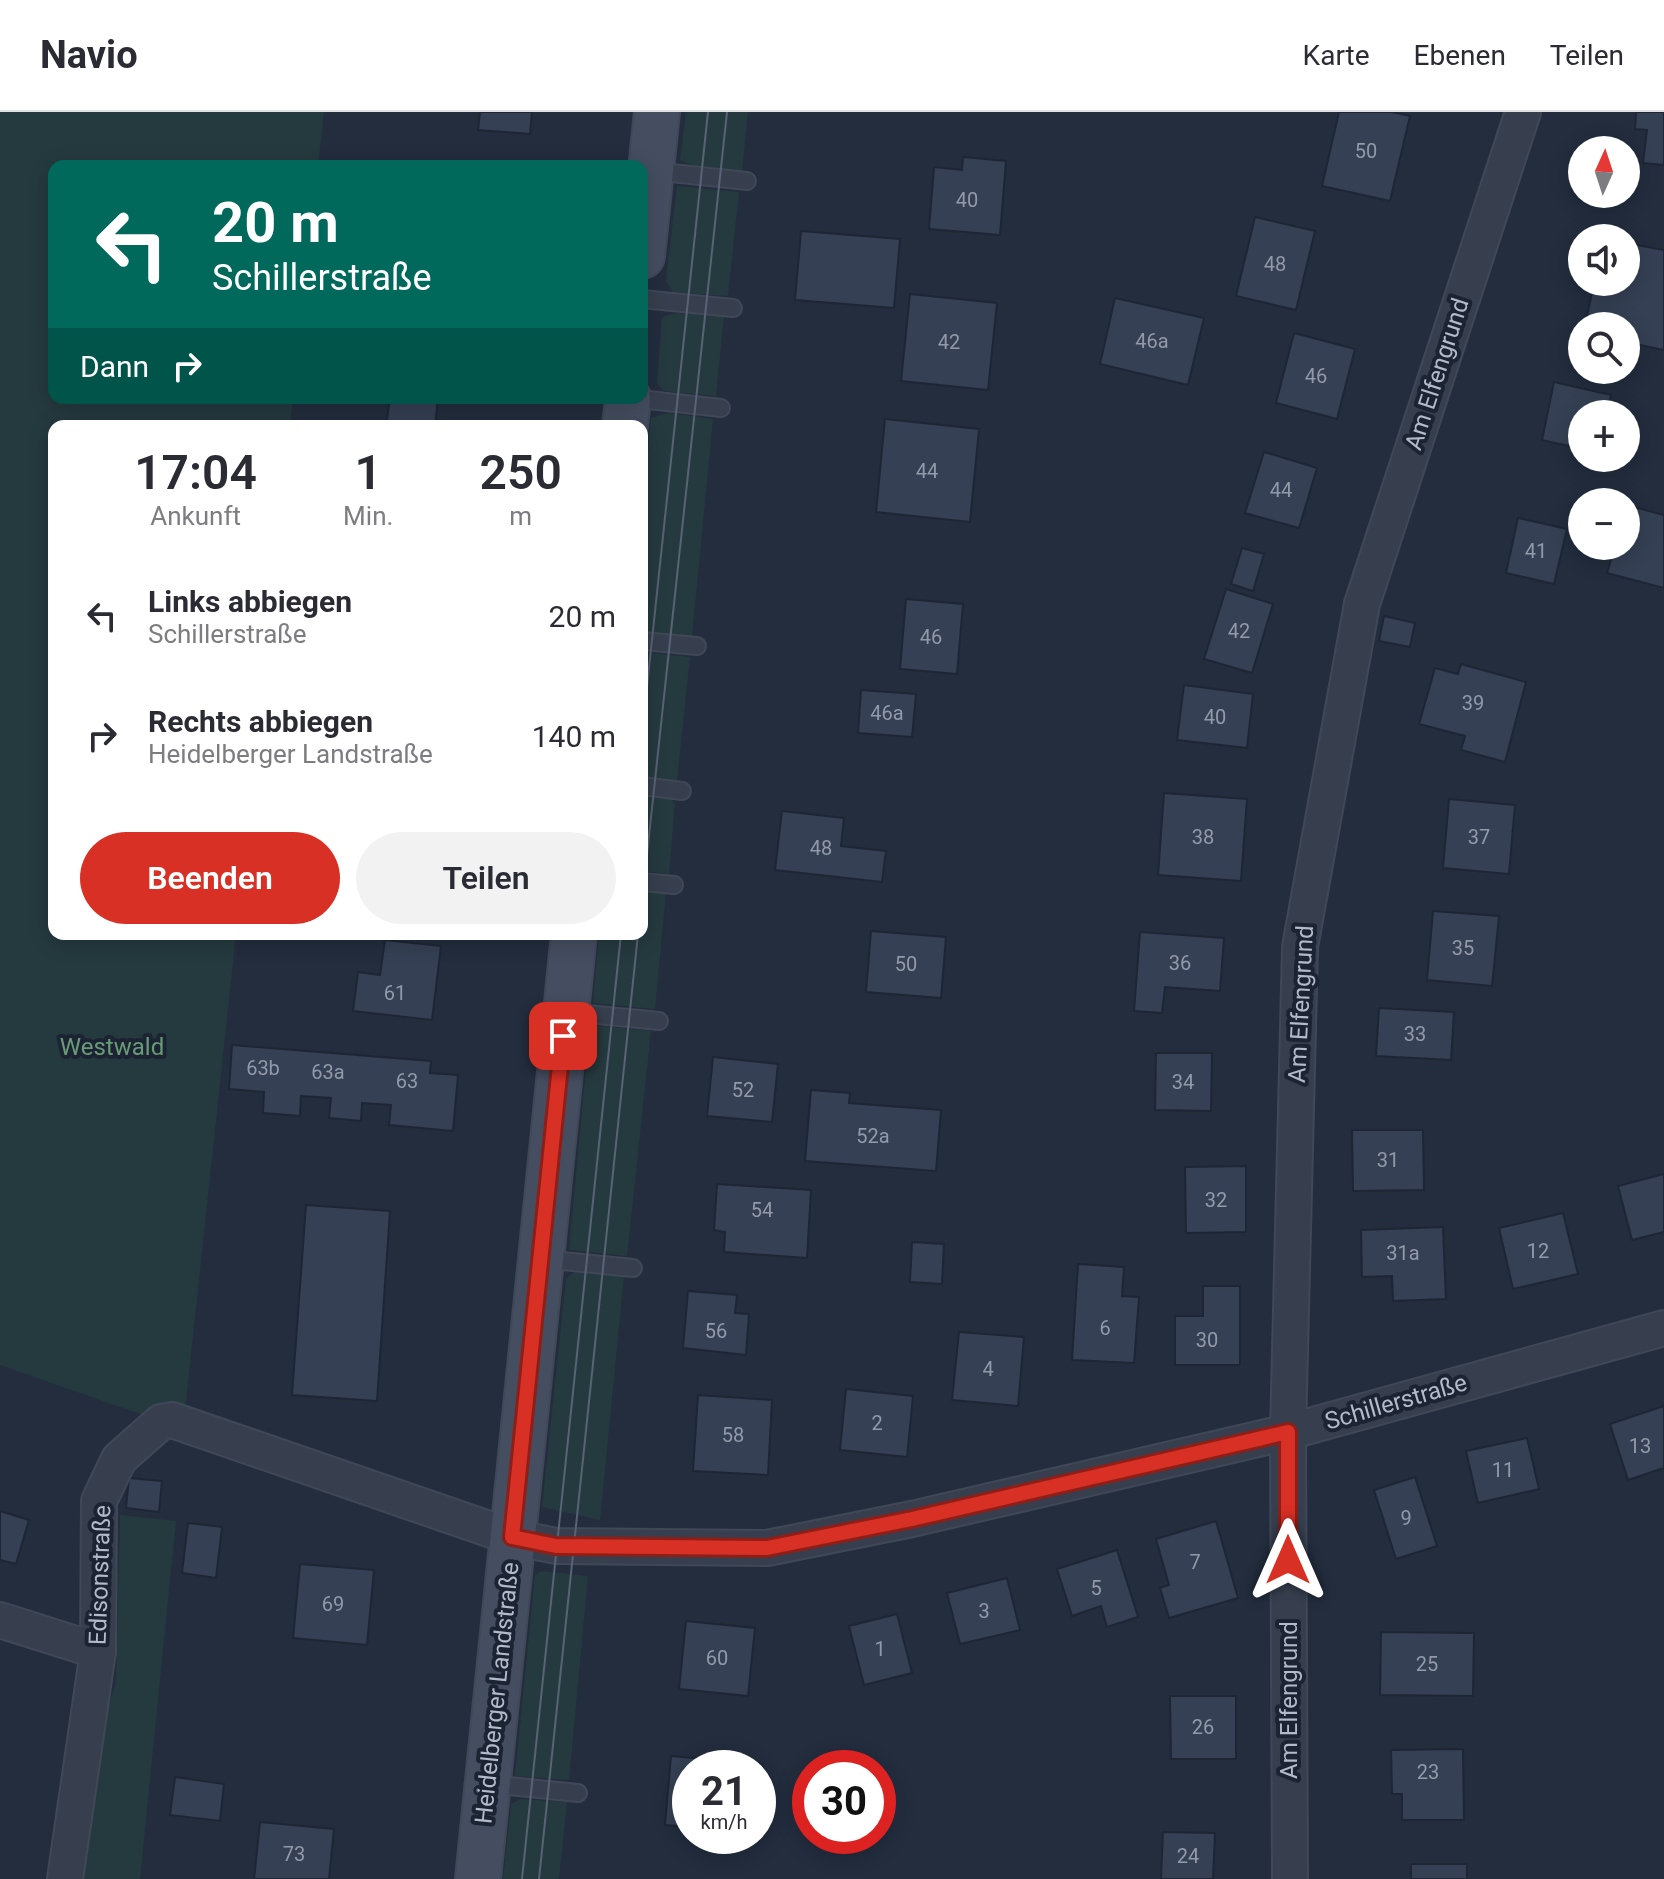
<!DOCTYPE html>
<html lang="de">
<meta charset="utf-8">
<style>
body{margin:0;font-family:Roboto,sans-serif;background:#f2f2f3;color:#2b2b33;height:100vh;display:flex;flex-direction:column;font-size:30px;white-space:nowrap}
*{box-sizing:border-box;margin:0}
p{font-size:26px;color:#7c7c81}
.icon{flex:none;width:44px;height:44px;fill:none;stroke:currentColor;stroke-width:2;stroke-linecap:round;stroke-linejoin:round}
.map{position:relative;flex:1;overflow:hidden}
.drawer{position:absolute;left:48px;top:308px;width:600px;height:520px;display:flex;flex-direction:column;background:#fff;border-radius:16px;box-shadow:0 4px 20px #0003}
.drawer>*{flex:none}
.hud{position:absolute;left:48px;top:48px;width:600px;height:244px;border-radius:16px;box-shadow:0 4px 20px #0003;background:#00695c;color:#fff;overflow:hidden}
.needle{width:52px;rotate:3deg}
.buttons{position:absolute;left:1568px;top:24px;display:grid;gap:16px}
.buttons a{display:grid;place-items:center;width:72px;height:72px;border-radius:50%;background:#fff;box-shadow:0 4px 20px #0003;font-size:40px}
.speed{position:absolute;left:672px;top:1638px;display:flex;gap:16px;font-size:40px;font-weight:700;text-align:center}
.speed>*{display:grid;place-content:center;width:104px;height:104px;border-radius:50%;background:#fff;box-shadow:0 4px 20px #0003;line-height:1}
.speed small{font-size:20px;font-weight:400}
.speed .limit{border:12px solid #d22;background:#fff;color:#111}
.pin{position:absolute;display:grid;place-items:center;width:68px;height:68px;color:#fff;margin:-34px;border-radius:16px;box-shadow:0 4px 12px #0006}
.me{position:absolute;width:88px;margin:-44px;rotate:0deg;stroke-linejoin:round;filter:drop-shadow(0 0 6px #0008)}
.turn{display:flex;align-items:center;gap:28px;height:168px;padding:0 32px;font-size:36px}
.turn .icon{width:104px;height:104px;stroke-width:2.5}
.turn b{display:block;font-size:56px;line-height:68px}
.then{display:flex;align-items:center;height:76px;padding:0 32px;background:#0003;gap:16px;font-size:30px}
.eta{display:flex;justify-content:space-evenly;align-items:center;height:136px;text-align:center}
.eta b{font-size:48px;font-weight:600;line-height:56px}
.action{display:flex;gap:16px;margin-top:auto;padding:16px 32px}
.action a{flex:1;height:92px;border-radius:48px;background:#d93025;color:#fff;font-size:32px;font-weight:600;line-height:92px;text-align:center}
.action a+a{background:#f2f2f3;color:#2b2b33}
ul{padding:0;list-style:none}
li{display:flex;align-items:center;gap:24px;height:120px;padding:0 32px}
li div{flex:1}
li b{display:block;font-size:30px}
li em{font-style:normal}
header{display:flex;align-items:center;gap:48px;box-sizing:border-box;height:112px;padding:0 40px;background:#fff;border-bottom:2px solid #e1e1e2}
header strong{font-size:38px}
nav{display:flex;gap:44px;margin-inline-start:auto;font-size:28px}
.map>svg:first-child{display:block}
</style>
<header>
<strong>Navio</strong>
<nav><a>Karte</a><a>Ebenen</a><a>Teilen</a></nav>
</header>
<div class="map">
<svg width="1664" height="1767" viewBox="0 0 1664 1767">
<rect width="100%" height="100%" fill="#232d3e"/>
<g fill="#253a3f">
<path d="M0,0H324L318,54H54V286H293L290,314H54V822H236L183,1317L0,1253Z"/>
<path d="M686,0H748L742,59L692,53L680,48Z"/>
<path d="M677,74L739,80L728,184L673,180L666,169Z"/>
<path d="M677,201L724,204L716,284L664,279L657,271L662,205Z"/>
<path d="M668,301L713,307L692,525L642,519V404L651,306Z"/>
<path d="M642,540L690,545L677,669L642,666Z"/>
<path d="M642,685L671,687L675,692L669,762L642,759Z"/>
<path d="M642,778L666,781L655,897L593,891L599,822H642Z"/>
<path d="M590,913L651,919L627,1144L569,1138Z"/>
<path d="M574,1160L624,1164L600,1408L542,1395L566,1167Z"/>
<path d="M120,1403L176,1409L140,1767H83L101,1616L116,1571Z"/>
<path d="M542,1459L588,1464L569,1668L515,1664L535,1463Z"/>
<path d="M520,1687L567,1690L559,1767H503L511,1692Z"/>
</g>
<g fill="#354054" stroke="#1e2635" stroke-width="2">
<path d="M480,0H532L530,22L478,18Z"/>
<path d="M1339,0H1392L1410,4L1390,89L1322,74Z"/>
<path d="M1636,0H1664V53L1643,51L1647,18L1635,17Z"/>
<path d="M963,45L1006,49L1000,123L929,117L934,55L962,58Z"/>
<path d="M1255,105L1315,119L1296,198L1236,184Z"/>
<path d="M801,119L900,127L894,196L795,188Z"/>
<path d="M1626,131L1664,138V238L1626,230V214H1585L1594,170H1626Z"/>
<path d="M910,182L997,191L988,278L901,269Z"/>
<path d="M1115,186L1204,206L1188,273L1100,252Z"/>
<path d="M1294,221L1355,237L1337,307L1276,291Z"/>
<path d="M1554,270L1611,283L1607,302H1582V337L1542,328Z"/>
<path d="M390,286H438L435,314H386Z"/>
<path d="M885,307L979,317L970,410L876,400Z"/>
<path d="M1264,340L1317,356L1299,416L1245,401Z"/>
<path d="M1626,393L1664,403V476L1607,461L1615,434H1626Z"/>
<path d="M1518,406L1567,417L1554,472L1506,461Z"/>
<path d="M1242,436L1264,442L1253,479L1231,472Z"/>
<path d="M1226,477L1273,492L1252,561L1204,547Z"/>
<path d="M906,487L963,492L957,562L900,557Z"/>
<path d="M1384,504L1415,511L1410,535L1379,529Z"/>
<path d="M1461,552L1526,570L1505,650L1461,638L1465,624L1419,612L1435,556L1458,562Z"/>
<path d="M1184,573L1253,582L1247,636L1177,628Z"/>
<path d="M861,578L916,582L912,625L858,621Z"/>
<path d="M1164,681L1247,687L1241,769L1158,763Z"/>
<path d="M1449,687L1515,693L1509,762L1443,756Z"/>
<path d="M782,699L844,706L841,734L886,739L882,770L775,758Z"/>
<path d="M1433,799L1499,804L1492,874L1427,868Z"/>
<path d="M871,819L946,825L941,886L866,880Z"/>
<path d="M1140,820L1224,826L1220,879L1165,875L1162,901L1134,899Z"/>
<path d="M385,828L441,834L432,908L353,899L358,860L380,863Z"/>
<path d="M1379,896L1454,900L1451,948L1376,944Z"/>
<path d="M232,933L431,949L430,961L458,963L453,1019L389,1013L391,993L362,991L361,1009L329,1006L331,986L301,984L300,1004L263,1001L264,980L229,977Z"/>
<path d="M1156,941H1212L1211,999L1155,998Z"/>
<path d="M713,945L778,952L772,1010L707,1004Z"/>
<path d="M811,978L850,981L849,991L941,998L936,1059L805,1049Z"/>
<path d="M1352,1018H1423L1424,1078L1353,1079Z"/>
<path d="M1246,1054V1120L1186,1121L1185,1055Z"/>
<path d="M1664,1062V1120L1632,1128L1618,1074Z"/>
<path d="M717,1072L811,1078L807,1146L724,1140L725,1120L714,1118Z"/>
<path d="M306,1093L390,1099L377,1289L292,1283Z"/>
<path d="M1563,1101L1578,1162L1513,1177L1499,1116Z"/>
<path d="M1443,1115L1446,1187L1393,1189L1392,1164L1362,1165L1361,1118Z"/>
<path d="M912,1130L944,1132L942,1172L910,1170Z"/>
<path d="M1078,1152L1124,1155L1122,1184L1139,1185L1134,1251L1072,1248Z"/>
<path d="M1203,1174H1240V1253H1175V1204H1203Z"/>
<path d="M688,1179L737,1183L735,1201L749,1202L746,1243L683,1236Z"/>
<path d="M959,1220L1024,1225L1018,1294L952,1288Z"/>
<path d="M846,1277L913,1284L907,1345L840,1338Z"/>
<path d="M698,1283L772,1288L768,1363L693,1359Z"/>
<path d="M1664,1294V1356L1628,1368L1610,1312Z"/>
<path d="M1527,1326L1539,1377L1478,1391L1466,1339Z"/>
<path d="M1415,1365L1437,1434L1396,1447L1374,1378Z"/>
<path d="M129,1366L162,1369L159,1400L126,1396Z"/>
<path d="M0,1399L29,1408L16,1452L0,1448Z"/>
<path d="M1216,1409L1238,1486L1169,1506L1160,1476L1169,1473L1156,1427Z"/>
<path d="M188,1411L222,1415L216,1466L182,1461Z"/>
<path d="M1117,1438L1138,1505L1107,1515L1101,1494L1072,1504L1057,1457Z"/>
<path d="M300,1452L374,1458L367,1533L293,1526Z"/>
<path d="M1007,1466L1020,1518L960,1532L947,1481Z"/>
<path d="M897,1502L912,1561L864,1573L849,1514Z"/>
<path d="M686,1509L755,1516L748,1584L679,1577Z"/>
<path d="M1381,1520L1474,1521L1473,1584L1380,1583Z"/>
<path d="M1170,1584H1236V1647H1171Z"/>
<path d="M1463,1637L1464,1708H1402V1682H1392L1391,1638Z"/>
<path d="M671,1644L763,1652L758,1707V1656H690V1715L665,1713Z"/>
<path d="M175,1665L224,1672L220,1709L170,1703Z"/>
<path d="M260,1710L334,1717L329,1767H254Z"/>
<path d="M1163,1720L1215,1721L1213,1767H1161Z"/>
<rect x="1411" y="1752" width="56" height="15"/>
</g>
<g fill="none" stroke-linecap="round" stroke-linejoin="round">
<defs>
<g id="lane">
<path d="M653,59L747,69"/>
<path d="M642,187L733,196"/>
<path d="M631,286L721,296"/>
<path d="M642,529L697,534"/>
<path d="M642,674L682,679"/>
<path d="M642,770L674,773"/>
<path d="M567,900L659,909"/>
<path d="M542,1147L633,1156"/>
<path d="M489,1672L578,1681"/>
</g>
<g id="street">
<path d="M0,1508L98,1539"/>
<path d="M65,1767L98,1539L99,1389L119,1347L161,1310L172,1308L512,1425L556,1434L767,1436L912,1407L1288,1320L1664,1216"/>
<path d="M1290,1767L1288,1320L1300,835L1362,492L1523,0"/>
</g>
<g id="secondary">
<path d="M642,144L657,0"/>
<path d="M625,314L628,286"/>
<path d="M478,1767L574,822"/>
</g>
</defs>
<use href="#lane" stroke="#404857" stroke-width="20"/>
<use href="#street" stroke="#404857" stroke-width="38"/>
<use href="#secondary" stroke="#404857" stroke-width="48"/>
<use href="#lane" stroke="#373f4e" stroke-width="16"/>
<use href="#street" stroke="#373f4e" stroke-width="34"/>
<use href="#secondary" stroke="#454e61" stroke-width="44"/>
<g stroke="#596375" stroke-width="2">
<path d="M642,622L708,0"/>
<path d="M642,789L727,0"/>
<path d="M522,1767L621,822"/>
<path d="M539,1767L638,822"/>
</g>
</g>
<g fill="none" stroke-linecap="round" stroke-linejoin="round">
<defs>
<path id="route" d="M563,924L512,1425L556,1434L767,1436L912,1407L1288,1320V1448"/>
</defs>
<use href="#route" stroke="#8d1f18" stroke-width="20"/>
<use href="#route" stroke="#d93025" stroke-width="14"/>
</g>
<g text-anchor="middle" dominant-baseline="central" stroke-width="8" stroke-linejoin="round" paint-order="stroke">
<g font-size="20" fill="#929aaa">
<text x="1366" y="39">50</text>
<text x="967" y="88">40</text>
<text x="1275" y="152">48</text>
<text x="1152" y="229">46a</text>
<text x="949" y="230">42</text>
<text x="1316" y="264">46</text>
<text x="927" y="359">44</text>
<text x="1281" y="378">44</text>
<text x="1536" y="439">41</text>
<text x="1239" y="519">42</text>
<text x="931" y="525">46</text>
<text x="1473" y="591">39</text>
<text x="887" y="601">46a</text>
<text x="1215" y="605">40</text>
<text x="1203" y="725">38</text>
<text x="1479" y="725">37</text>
<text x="821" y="736">48</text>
<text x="1463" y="836">35</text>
<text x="1180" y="851">36</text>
<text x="906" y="852">50</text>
<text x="395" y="881">61</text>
<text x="1415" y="922">33</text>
<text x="263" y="956">63b</text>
<text x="328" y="960">63a</text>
<text x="407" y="969">63</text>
<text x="1183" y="970">34</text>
<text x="743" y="978">52</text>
<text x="873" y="1024">52a</text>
<text x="1388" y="1048">31</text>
<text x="1216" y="1088">32</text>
<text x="762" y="1098">54</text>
<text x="1538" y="1139">12</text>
<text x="1403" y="1141">31a</text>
<text x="1105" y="1216">6</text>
<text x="716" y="1219">56</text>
<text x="1207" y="1228">30</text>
<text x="988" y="1257">4</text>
<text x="877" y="1311">2</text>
<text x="733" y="1323">58</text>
<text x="1640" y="1334">13</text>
<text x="1503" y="1358">11</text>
<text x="1406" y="1406">9</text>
<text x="1195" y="1450">7</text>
<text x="1096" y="1476">5</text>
<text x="333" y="1492">69</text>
<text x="984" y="1499">3</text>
<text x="880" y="1537">1</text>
<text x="717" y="1546">60</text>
<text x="1427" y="1552">25</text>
<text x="1203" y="1615">26</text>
<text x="1428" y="1660">23</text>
<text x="294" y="1742">73</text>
<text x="1188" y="1744">24</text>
</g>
<g font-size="24" fill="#b3bac9" stroke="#1c2433">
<text transform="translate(1437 262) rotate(-72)">Am Elfengrund</text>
<text transform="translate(1301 892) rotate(-87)">Am Elfengrund</text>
<text transform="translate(1396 1290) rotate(-16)">Schillerstraße</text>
<text transform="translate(100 1463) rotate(-88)">Edisonstraße</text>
<text transform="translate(497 1581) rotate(-84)">Heidelberger Landstraße</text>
<text transform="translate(1289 1588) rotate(-90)">Am Elfengrund</text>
</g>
<g font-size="24" fill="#699b77" stroke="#1c2433">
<text x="112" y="935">Westwald</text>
</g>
</g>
</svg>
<div class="buttons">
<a><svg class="needle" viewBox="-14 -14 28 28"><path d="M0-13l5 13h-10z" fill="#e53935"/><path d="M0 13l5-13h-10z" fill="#7c7c81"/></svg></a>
<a><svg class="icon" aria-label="sound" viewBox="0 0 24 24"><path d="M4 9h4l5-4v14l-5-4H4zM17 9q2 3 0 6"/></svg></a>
<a><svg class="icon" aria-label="search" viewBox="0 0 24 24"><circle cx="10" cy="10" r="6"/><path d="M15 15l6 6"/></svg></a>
<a>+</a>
<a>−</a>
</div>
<div class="speed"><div>21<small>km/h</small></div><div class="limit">30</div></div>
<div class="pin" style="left:563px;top:924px;background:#d93025"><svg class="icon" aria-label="arrive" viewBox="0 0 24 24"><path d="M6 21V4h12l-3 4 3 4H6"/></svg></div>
<svg class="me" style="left:1288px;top:1448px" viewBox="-20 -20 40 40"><path d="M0-17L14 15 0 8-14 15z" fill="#d93025" stroke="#fff" stroke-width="4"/></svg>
<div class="hud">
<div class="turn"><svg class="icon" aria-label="left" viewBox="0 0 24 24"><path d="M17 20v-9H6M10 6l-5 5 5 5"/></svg><div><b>20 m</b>Schillerstraße</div></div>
<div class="then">Dann<svg class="icon" aria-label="right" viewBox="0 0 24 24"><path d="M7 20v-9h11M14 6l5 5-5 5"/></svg></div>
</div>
<section class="drawer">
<div class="eta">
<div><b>17:04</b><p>Ankunft</p></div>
<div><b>1</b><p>Min.</p></div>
<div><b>250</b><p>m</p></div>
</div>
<ul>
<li><svg class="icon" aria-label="left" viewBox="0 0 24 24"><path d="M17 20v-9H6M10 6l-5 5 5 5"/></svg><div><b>Links abbiegen</b><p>Schillerstraße</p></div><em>20 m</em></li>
<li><svg class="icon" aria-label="right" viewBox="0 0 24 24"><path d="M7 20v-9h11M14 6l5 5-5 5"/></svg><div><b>Rechts abbiegen</b><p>Heidelberger Landstraße</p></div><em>140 m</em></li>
</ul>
<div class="action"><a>Beenden</a><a>Teilen</a></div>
</section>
</div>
